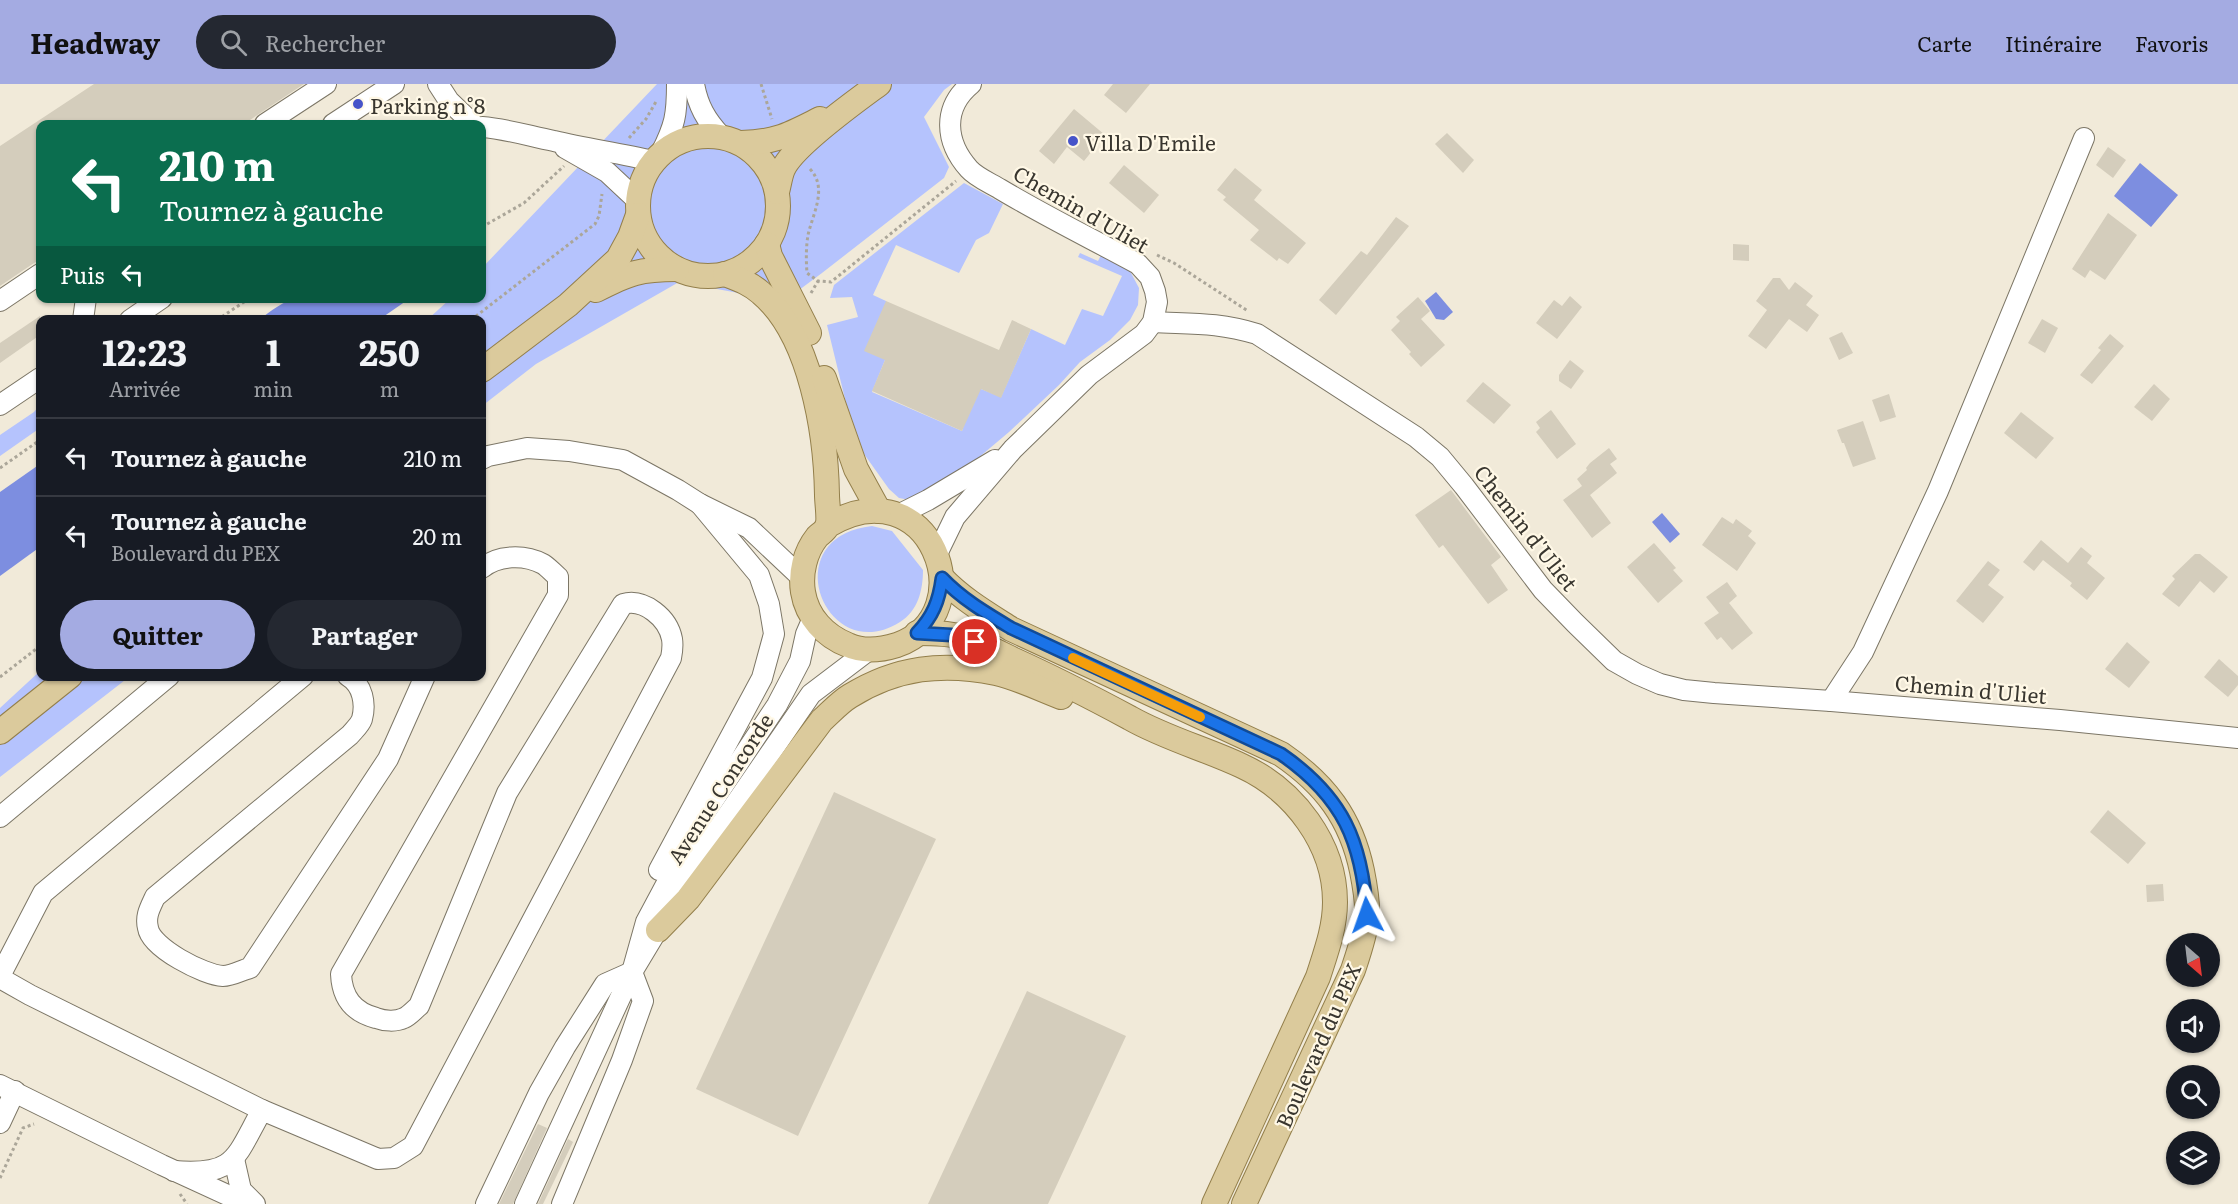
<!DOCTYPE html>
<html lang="fr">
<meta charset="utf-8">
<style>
body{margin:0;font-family:Literata,serif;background:#242831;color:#f1f3f6;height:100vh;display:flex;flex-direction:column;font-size:22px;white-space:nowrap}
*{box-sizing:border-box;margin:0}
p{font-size:20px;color:#9ea1a6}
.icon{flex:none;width:33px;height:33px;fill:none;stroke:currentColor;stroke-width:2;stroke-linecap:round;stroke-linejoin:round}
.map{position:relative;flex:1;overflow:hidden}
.side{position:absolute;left:36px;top:231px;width:450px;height:366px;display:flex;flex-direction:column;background:#171b24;border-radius:12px;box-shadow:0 2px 4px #0004}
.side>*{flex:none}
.hud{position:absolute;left:36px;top:36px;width:450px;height:183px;border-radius:12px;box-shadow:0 2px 4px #0004;background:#0b6e4f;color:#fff;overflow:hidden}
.needle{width:39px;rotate:152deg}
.buttons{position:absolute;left:2166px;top:849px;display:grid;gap:12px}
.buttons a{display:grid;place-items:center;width:54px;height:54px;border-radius:50%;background:#171b24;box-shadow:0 2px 4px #0004;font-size:30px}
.pin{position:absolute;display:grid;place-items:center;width:51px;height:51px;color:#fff;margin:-26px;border:3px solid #fff;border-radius:50%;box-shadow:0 2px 6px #0007}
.me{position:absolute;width:66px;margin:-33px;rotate:356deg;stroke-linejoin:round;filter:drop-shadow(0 0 4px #0008)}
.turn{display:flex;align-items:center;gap:21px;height:126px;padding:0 24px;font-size:27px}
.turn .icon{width:78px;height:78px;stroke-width:2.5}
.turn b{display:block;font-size:42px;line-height:51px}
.then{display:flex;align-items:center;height:57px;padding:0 24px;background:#0003;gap:12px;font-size:22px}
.eta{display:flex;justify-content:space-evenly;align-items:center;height:102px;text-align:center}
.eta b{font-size:36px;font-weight:700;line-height:42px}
.button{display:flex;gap:12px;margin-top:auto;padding:12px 24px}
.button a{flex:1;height:69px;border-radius:36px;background:#a4abe2;color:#111;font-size:24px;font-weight:700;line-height:69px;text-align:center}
.button a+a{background:#242831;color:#f1f3f6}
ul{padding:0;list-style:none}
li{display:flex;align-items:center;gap:18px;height:78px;padding:0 24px;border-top:2px solid #363941}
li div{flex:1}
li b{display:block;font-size:22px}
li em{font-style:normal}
header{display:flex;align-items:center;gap:36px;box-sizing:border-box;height:84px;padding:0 30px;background:#a4abe2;color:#111}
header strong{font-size:28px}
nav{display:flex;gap:33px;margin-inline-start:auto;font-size:21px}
.search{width:420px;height:54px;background:#242831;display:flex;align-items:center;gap:15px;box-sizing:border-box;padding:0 21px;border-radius:33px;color:#9ea1a6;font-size:22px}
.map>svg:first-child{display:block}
</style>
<header>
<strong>Headway</strong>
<div class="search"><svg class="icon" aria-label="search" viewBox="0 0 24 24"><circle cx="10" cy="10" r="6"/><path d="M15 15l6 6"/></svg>Rechercher</div>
<nav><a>Carte</a><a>Itinéraire</a><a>Favoris</a></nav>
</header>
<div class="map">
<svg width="2238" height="1120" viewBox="0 0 2238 1120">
<rect width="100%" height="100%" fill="#f1ead9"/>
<g fill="#b5c3fd">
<path d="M657,0H952L944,6L924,33L949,83L944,94L822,189L768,229L744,210L679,198L536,280L482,322V236H427L450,215L482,214V184Z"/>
<path d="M964,99L1003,120L989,149L976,156L959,189L896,161L873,211L886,217L885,276L872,308L962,347L976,303L1001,313L1031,245L1065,261L1082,225L1103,232L1122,192L1078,173L1080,169L1098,177L1101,171L1130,187L1139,204L1138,221L1130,236L1110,256L1080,278L1059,301L1009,348L971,380L910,416L899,414L889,405L864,370L846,319L827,241L858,233L852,213L830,214L834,201Z"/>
<path d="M40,321V344L0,372V351L34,328Z"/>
<path d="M872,442L892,447L923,486C923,506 918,527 900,538C826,585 773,453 872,442Z"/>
<path d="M40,587V592L129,593L0,693V624Z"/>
</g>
<g fill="#7d8ee0">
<path d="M2140,79L2178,111L2151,143L2114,112Z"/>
<path d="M1436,208L1453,228L1444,236L1436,235L1425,217Z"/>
<path d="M339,215H409L380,235H260C270,228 284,216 297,214C311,212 325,218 339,215Z"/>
<path d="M40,380V463L0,492V408Z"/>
<path d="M1662,429L1680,450L1670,459L1652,438Z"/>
</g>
<g fill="#d4cdbc">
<path d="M94,0H304L244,40H40V175L0,202V62Z"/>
<path d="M1113,0H1150L1126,29L1104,11Z"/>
<path d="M1074,25L1105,51L1084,77L1067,63L1054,80L1039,67Z"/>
<path d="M1447,49L1474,76L1463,89L1435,60Z"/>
<path d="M2108,63L2126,76L2113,94L2096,81Z"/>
<path d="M1124,81L1159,111L1144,129L1109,99Z"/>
<path d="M1235,84L1262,106L1254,116L1306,159L1288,180L1279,174L1277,177L1250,156L1259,146L1223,116L1226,113L1217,106Z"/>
<path d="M2108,129L2137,151L2105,196L2090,186L2085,194L2072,185Z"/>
<path d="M1396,133L1409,142L1336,231L1319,216L1361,167L1367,171Z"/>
<path d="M1733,160L1749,161V177L1733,176Z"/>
<path d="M1773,194H1780L1789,206L1795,198L1813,212L1806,221L1819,231L1807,248L1789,235L1766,265L1748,252L1767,226L1756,217Z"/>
<path d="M1570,212L1582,223L1557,255L1536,239L1554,216L1562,222Z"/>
<path d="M1418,213L1430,227L1421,235L1445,261L1421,283L1409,270L1411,268L1391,246L1400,237L1396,233Z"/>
<path d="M886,217L999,266L1012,236L1031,245L1001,314L981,305L962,347L872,307L885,276L864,267Z"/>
<path d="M40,232V251L0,279V259Z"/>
<path d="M2042,235L2058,244L2045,269L2028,259Z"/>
<path d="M1842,248L1853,269L1839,276L1829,254Z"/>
<path d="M2110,250L2124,262L2092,300L2080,291L2101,266L2098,264Z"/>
<path d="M1570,276L1584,287L1571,305L1559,297V291Z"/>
<path d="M1483,298L1511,321L1494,340L1466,317Z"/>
<path d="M2154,300L2170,315L2152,337L2134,323Z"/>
<path d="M1889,310L1896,333L1880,338L1872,316Z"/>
<path d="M1551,326L1576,360L1557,375L1536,348L1540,344L1536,338Z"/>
<path d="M2021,328L2054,354L2036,375L2004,349Z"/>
<path d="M1863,337L1876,375L1853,383L1844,359H1842L1837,346Z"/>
<path d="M1609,364L1617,375L1610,380L1617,389L1590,411L1611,439L1592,454L1563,416L1582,402L1577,395L1587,386L1586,384L1590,379Z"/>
<path d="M1451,406L1501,473L1491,481L1508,506L1488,520L1443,461L1439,464L1415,431Z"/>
<path d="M1722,433L1733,440L1736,435L1752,447L1748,452L1756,459L1737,487L1702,461Z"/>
<path d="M2041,456L2068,479L2081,463L2092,472L2087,479L2105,494L2087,516L2070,502L2072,499L2043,476L2034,487L2023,478Z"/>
<path d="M1654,459L1676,484L1673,486L1683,497L1658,519L1627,483Z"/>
<path d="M2195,470H2200L2228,493L2214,509L2200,497L2179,523L2162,510L2175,495L2172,492Z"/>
<path d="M1988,477L2000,486L1988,501L2004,513L1983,539L1956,517Z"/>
<path d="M1727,498L1737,512L1729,519L1753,549L1732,566L1721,553L1717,556L1704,539L1719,529L1706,513Z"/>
<path d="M2127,558L2150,578L2129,604L2105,585Z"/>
<path d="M2219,575L2238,592V601L2228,613L2204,593Z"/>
<path d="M834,708L936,755L798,1052L696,1005Z"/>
<path d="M2108,726L2146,759L2128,780L2090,748Z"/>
<path d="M2163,800L2164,817L2147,818L2146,801Z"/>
<path d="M1027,907L1126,952L1048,1120H928Z"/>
<path d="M538,1040L547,1044L513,1120H499Z"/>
<path d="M568,1055L573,1058L543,1120H538Z"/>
</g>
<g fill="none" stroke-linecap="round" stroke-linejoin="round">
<defs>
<g id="minor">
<path d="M438,0L449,17L473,40"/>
<path d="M694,0C698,22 706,36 721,52"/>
<path d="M265,40L326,0"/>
<path d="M333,40L394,0"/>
<path d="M482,43C507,45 529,52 554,57C587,65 620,69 653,77"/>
<path d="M565,64L607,88L638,117"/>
<path d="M661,69C675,41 677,31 677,0"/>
<path d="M0,217L40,190"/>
<path d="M83,236L86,214"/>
<path d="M130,236L162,214"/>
<path d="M1153,238C1192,240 1218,238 1257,250L1416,353L1440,373L1464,402L1543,506L1575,539L1614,577L1637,590L1660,600L1684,606L1714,609L1831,617L2060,636L2238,654"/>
<path d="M0,321L40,294"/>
<path d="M482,375L488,372L527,364L569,367L623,376L678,406L700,420L749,444L802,494"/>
<path d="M898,431L928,416L995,376"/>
<path d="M937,470L955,433L1013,365L1089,291L1144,250L1153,238L1157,218L1155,207L1150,193L1138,180C1092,155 1045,132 1000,105C990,99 976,93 969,85C945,58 942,24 971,0"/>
<path d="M348,592C363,601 366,620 362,635C360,641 354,646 350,651L155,813C150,824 145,832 148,844C151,864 204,891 223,892C232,892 242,886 250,884L388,675L425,592"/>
<path d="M1831,617L1863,568L1938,407L2084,54"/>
<path d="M0,733L169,592"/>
<path d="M659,786L762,594L774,550L769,520L759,491L700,420"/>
<path d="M0,892L43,809L303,592"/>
<path d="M0,894L30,911L262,1026"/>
<path d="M0,1001L162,1081L247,1120"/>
<path d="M0,1039L15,1007"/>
<path d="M234,1075L241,1106L255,1120"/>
<path d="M174,1087C236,1092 235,1074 262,1026L378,1075L394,1074L413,1062L671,574C672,569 673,561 672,555C668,534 644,514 623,520L507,709L419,922C414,926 409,932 404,934C396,938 384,937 376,934C353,928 342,913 341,890L558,511V493C553,489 548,483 543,480C524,470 498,471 482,484"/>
<path d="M486,1120L539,1009L565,963L605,900L632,888"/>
<path d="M525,1120L632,888L718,745L811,610L869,566"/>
<path d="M562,1120L622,976L643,917L632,888L646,838L701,735L777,621L800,577L806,550L813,534"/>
</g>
<g id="major">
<circle cx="708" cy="122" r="70"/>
<path d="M741,59C777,58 788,51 820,35"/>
<path d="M777,108C779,101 780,92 783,85C794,61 856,17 879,0"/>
<path d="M767,160L770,172L809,249"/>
<path d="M725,190C738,195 750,199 761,209C811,251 826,349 827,411C827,420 830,436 827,443C825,447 820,450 817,453C805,468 800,489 803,508C807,533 825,552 848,561C863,568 881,566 897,561C986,530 930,379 827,442"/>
<path d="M596,206C629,189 640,185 677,185"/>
<path d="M482,286L568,221L618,175L630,153L638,131"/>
<path d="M824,294L856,385L879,427"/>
<path d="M942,494C962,515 986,529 1011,545L1281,670C1325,700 1351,734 1362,787C1365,802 1368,818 1367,833C1365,851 1359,868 1353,886L1244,1120"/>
<path d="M917,549C932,549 948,549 962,553C979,558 996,567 1012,575C1052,593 1091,613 1130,634C1165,654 1206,665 1242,682C1294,706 1335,760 1335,818C1335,844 1326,868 1318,893L1214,1120"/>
<path d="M0,648L70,592"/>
<path d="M658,846L688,815L822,636C831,628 840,618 850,612C897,583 943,578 996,589C1018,594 1040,605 1061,613"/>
</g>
</defs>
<use href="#minor" stroke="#7c7666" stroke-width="22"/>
<use href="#major" stroke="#937f4b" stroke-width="26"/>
<g stroke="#aba699" stroke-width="3" stroke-dasharray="3 3" stroke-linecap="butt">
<path d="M761,0L772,35"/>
<path d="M629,54L646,35L657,16"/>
<path d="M810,85C828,104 813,129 808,151C806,163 806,176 807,189L818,197L831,198L956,97"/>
<path d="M482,143L524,119L564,82"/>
<path d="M1157,171L1174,179L1248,227"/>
<path d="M811,209L818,197"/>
<path d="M217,236L250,214"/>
<path d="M471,236L595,140L599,132L602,110"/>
<path d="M0,384L40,356"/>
<path d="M0,593L40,562"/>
<path d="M0,1094L23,1044L34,1040"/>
<path d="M180,1110L187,1120"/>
</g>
<use href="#minor" stroke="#fff" stroke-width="20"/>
<use href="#major" stroke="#dbca9c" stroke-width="24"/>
</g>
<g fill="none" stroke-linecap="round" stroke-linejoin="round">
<defs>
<path id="route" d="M975,558L951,551L917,549C933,532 939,517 942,494C962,515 986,529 1011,544L1281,670C1343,713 1362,757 1367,831"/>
</defs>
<use href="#route" stroke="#114b97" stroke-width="15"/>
<use href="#route" stroke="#1a73e8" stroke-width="10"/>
<path stroke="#f59e0b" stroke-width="10" d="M1073,574L1200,633"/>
</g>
<g fill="#4754c9" stroke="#fff8e6" stroke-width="2">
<circle cx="358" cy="20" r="6"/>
<circle cx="1073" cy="57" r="6"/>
</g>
<g text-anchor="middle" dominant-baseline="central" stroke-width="4.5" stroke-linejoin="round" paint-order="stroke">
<g font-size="21" fill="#39362f" stroke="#fff8e6" text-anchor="start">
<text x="370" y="20">Parking n°8</text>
<text x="1085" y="57">Villa D'Emile</text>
</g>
<g font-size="21" fill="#39362f" stroke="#fff8e6">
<text transform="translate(1082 124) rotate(30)">Chemin d'Uliet</text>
<text transform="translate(1527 443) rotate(52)">Chemin d'Uliet</text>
<text transform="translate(1971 604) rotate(5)">Chemin d'Uliet</text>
<text transform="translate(719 704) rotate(-57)">Avenue Concorde</text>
<text transform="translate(1317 961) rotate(-66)">Boulevard du PEX</text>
</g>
</g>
</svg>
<div class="buttons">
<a><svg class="needle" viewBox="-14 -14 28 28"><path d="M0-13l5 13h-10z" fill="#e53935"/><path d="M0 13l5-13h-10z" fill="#9ea1a6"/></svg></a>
<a><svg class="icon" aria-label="sound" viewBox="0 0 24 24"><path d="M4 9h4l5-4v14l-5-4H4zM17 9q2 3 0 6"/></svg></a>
<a><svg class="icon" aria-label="search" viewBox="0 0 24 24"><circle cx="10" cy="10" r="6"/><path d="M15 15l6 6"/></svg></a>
<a><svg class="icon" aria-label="layers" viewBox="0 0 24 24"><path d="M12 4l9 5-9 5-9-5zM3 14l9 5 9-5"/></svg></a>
</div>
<div class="pin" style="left:975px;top:558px;background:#d93025"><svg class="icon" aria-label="arrive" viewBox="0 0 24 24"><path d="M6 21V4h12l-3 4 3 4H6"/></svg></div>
<svg class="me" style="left:1367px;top:831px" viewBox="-20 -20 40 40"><path d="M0-17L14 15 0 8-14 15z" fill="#1a73e8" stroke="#fff" stroke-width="4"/></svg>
<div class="hud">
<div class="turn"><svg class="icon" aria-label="left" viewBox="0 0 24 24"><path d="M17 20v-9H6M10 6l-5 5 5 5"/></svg><div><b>210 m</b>Tournez à gauche</div></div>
<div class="then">Puis<svg class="icon" aria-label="left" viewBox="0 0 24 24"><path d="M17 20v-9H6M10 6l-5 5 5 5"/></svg></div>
</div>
<section class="side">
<div class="eta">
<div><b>12:23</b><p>Arrivée</p></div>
<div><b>1</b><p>min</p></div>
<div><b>250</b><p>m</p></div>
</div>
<ul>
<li><svg class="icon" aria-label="left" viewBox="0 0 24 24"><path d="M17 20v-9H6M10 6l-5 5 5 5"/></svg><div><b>Tournez à gauche</b></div><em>210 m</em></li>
<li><svg class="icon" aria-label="left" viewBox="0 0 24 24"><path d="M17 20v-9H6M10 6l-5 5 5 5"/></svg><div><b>Tournez à gauche</b><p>Boulevard du PEX</p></div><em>20 m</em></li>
</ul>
<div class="button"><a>Quitter</a><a>Partager</a></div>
</section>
</div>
